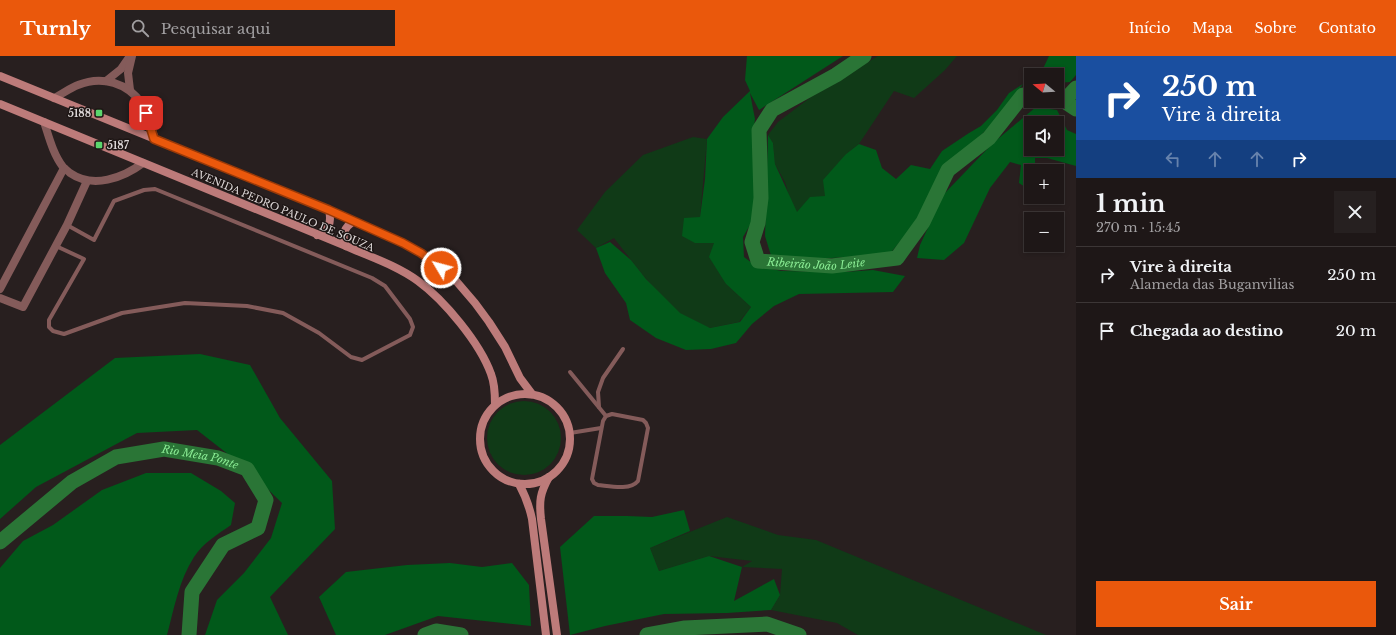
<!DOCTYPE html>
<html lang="pt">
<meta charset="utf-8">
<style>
body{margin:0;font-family:"Libre Baskerville",serif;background:#262020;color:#f1f3f6;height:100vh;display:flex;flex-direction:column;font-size:15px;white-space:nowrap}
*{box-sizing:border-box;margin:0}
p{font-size:13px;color:#a19fa1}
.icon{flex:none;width:22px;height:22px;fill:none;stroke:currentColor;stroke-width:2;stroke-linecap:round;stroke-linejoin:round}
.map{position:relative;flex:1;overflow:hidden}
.sheet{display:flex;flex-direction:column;background:#1e1717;width:320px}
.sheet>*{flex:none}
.guide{background:#1a4fa0;color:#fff;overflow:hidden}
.needle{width:26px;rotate:288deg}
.controls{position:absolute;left:1024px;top:12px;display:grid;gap:8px}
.controls a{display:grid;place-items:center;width:40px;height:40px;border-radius:0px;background:#1e1717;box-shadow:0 2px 6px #0003,0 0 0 1px #3c3636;font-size:20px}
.pin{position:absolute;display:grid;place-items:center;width:34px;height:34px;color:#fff;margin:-17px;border-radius:8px;box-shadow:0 2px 6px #0006}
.me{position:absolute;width:44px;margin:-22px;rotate:307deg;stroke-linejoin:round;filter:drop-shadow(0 0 3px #0008)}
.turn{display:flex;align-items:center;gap:14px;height:84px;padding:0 20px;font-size:18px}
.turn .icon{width:52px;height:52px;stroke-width:2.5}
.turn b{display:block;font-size:28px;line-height:34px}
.lanes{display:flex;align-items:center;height:38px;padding:0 20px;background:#0003;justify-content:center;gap:20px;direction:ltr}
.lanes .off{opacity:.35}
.round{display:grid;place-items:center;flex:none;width:42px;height:42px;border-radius:0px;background:#262020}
.summary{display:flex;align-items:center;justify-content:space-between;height:68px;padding:0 20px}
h1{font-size:24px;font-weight:700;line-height:30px}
.cta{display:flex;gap:8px;margin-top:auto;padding:8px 20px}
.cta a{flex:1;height:46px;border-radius:0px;background:#ea580c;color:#fff;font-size:16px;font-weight:700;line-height:46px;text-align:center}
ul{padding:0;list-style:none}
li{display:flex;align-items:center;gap:12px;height:56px;padding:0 20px;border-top:1px solid #3c3636}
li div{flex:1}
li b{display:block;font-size:15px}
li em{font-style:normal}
header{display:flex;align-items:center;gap:24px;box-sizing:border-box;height:56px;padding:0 20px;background:#ea580c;color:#fff}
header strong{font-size:19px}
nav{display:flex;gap:22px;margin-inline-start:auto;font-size:14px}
.search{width:280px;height:36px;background:#262020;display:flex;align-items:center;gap:10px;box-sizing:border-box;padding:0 14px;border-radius:0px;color:#a19fa1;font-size:15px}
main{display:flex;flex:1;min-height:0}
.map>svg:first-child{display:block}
</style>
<header>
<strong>Turnly</strong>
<div class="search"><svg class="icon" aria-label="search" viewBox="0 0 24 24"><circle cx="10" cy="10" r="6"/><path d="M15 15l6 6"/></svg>Pesquisar aqui</div>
<nav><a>Início</a><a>Mapa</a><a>Sobre</a><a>Contato</a></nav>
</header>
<main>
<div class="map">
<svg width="1076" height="579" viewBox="0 0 1076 579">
<rect width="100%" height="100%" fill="#281f1f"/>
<g fill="#103a17">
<path d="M878,0H957L945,14L914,42L894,35L859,88L846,98L825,140L795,161L785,126L775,108L773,87L768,79L778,66L811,41Z"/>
<path d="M693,81L707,83L700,161L714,187L726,228L751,251L739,266L710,272L681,262L642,218L614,182L596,192L577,174L605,136L643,99Z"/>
<circle cx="524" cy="382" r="37"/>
<path d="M727,461L778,479L816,484L1046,579H858L837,567L771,554L780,539L782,513L742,511L752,505L709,500L659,515L650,492Z"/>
</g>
<g fill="#01591a" fill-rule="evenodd">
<path d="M747,0H843L759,54L750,37L755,63L752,87L755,109L756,137L753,164L743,181L744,201L756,210L782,215L845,216L873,214L905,220L893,236L799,238L774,250L752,268L736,287L711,293L686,294L656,282L630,264L626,247L605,217L596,192L610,186L631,204L646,223L680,257L710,272L740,266L751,251L726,228L709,201L714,187H695L682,180L684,162L700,161L705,123L707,83L723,61L750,35L745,24Z"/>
<path d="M1049,0H1076V19L1070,26L1057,27V19H1040Z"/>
<path d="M1023,28L997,64L964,95L949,106L927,147L910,173L890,198L773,206L765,180L768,79L773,87L775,108L797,156L810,141L825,140L823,124L846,98L859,88L876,94L882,112L896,123L911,109L930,113L942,95L969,77L981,70L997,54L1009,37Z"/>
<path d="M1036,51L1057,54L1067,74L1076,78V110L1047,102H1035V115H1031V135L1019,127L1021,109L1010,106L990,132L964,187L944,204L917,202L920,189L943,139L993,87ZM1031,67H1057V93H1031Z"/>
<path d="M200,298L250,309L280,362L332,425L335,473L270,541L288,579H205L217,544L244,517L271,482L282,447L247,413L197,374L137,377L36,431L0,463V389L115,302Z"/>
<path d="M146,417H191L221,435L235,447L231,469C218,478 203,487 194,501C179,524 174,553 167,579H0V512L23,485L53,469L102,434Z"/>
<path d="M684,454L690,475L650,492L659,515L709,500L742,511L734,545L774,523L780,539L771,554L727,557L664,558L605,570L570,579L560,491L594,460H627L652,461Z"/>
<path d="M450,507L482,511L512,507L529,529L531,570L438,560L385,579H336L319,541L346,516L407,509Z"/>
</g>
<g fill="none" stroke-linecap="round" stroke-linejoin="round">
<g stroke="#2a7536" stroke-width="15">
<path id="s1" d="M864,0L836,19L772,54L759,74L761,142L758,167L752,186L758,205L832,210L897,202L923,166L948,114L989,82L1023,39L1031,40"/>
<path d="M1057,44L1064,45L1076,53"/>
<path d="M1064,45L1076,32"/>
<path id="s2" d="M0,486L72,426L116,401L164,393L218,402L247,413L266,444L258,472L223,489L192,536L189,579"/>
<path d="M425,579L436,575L461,579"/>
<path d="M647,579L685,572L767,568L799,579"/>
</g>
<g stroke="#845b5a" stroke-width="4">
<path d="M56,190L84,203L49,264V271L53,275L64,278L122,257L185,247L247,250L283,257L319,277L351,301L362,304L410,279L413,271L410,263L385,230L372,222L155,133L144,134L114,145L94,184L67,169"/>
<path d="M570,316L606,360"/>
<path d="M599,351L598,336L603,322L623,293"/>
<path d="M612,358L643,364L646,367L648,372L638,425C630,435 609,430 598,429L594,427L592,423L603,365L606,360Z"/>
<path d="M570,377L601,372"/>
</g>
<g stroke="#845b5a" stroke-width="8">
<path d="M106,25L121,13L130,0"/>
<path d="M130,34L128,17L132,0"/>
<path d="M54,42C62,38 70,32 78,29C102,19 128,27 142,48C149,58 151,72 155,83"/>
<path d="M44,66C49,81 53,98 63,111C65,113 68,115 70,117C93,133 123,122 143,107"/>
<path d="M0,233L64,112"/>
<path d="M0,242L23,251L67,169L87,125"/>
</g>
<g stroke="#bd7b7a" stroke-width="8">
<path d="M0,20L329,154L403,187L421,197L441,212L457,226L475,247L489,266L505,291L520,322L532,338"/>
<path d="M0,48L346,190C370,201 396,209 418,225C444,244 480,287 491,318C495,328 495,338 495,348"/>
<path d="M317,179C329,172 332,168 329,154"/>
<path d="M346,190C341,180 344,171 354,165"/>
<circle cx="525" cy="383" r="45"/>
<path d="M549,421C540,437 539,445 541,463L557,579"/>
<path d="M519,428C525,439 529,449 532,463L546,579"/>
</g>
</g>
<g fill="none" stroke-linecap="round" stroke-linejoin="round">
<defs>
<path id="route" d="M146,57L154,83L329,154L403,187L421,197L441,212"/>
</defs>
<use href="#route" stroke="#983908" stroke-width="10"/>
<use href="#route" stroke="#ea580c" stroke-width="7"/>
</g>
<g fill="#5bd56d" stroke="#1e1615" stroke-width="1.5">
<rect x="95" y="53" width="8" height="8" rx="2"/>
<rect x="95" y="85" width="8" height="8" rx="2"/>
</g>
<g text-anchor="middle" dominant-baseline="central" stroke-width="3" stroke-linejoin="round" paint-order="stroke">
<g font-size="10" font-weight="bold" fill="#ddd7d7" stroke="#1e1615" text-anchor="end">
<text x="91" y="57">5188</text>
<text x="107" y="89" text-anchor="start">5187</text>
</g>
<g font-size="10" fill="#ddd7d7" stroke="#1e1615">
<text transform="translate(283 154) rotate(23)">AVENIDA PEDRO PAULO DE SOUZA</text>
</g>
<g font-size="11" font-style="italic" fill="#8aec94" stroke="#1e1615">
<text stroke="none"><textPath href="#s1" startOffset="322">Ribeirão João Leite</textPath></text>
<text stroke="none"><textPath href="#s2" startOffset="230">Rio Meia Ponte</textPath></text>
</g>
</g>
</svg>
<div class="controls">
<a><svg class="needle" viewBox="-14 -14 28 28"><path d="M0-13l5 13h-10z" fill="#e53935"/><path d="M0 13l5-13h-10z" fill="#a19fa1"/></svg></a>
<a><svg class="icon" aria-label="sound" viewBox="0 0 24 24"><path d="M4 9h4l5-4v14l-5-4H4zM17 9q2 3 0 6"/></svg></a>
<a>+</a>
<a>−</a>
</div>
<div class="pin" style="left:146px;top:57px;background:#d93025"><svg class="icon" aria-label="arrive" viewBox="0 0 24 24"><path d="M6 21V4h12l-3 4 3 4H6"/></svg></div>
<svg class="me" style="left:441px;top:212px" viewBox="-20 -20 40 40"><circle r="17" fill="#ea580c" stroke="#fff" stroke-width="3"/><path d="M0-11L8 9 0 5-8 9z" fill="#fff"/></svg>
</div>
<section class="sheet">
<div class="guide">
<div class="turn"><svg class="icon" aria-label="right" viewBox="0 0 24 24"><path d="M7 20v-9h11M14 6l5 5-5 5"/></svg><div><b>250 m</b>Vire à direita</div></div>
<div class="lanes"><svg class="icon off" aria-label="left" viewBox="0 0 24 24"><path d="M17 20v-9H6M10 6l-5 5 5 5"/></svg><svg class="icon off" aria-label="ahead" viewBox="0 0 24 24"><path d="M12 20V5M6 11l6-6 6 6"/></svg><svg class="icon off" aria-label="ahead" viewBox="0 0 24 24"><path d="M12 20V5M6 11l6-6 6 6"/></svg><svg class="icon" aria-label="right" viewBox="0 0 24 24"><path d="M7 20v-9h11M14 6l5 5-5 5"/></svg></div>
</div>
<div class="summary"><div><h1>1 min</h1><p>270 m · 15:45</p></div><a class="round"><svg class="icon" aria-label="close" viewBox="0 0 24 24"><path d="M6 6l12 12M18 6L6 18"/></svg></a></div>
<ul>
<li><svg class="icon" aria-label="right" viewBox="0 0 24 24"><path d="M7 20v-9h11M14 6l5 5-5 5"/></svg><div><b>Vire à direita</b><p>Alameda das Buganvilias</p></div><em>250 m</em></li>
<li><svg class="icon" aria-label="arrive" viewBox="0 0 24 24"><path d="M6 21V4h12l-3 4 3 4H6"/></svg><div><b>Chegada ao destino</b></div><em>20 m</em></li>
</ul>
<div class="cta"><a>Sair</a></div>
</section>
</main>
